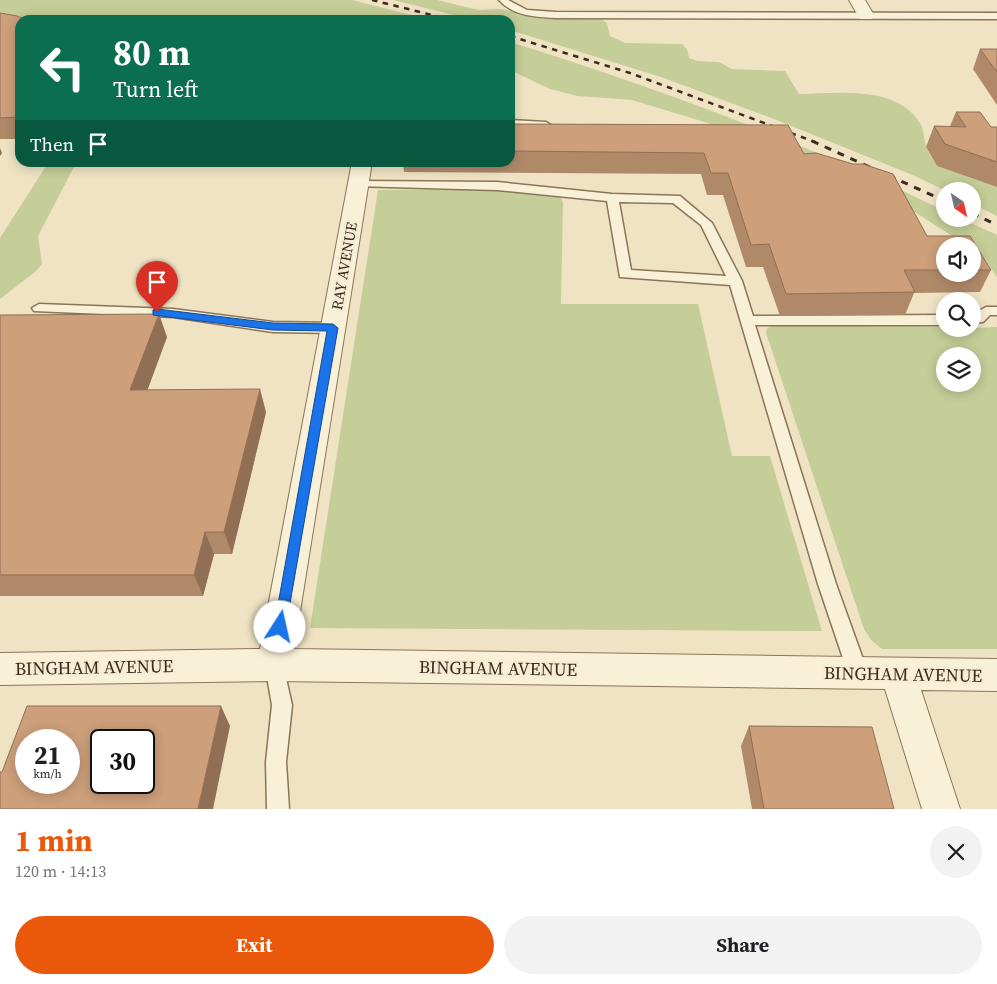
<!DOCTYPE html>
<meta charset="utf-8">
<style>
body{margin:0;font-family:"Source Serif 4",serif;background:#f2f2f2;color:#202124;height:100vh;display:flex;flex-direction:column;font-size:19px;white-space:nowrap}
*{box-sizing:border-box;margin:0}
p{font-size:16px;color:#757577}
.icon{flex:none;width:28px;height:28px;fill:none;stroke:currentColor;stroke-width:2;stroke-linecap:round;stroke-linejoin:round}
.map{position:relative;height:809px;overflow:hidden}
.sheet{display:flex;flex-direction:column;background:#fff;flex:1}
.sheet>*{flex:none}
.banner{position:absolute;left:15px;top:15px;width:500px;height:152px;border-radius:15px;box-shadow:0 2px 12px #0003;background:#0b6e4f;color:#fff;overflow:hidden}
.needle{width:32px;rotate:146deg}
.buttons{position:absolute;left:936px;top:182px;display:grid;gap:10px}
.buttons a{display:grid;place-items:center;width:45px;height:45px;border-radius:50%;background:#fff;box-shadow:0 2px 12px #0003;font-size:25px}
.speed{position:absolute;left:15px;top:729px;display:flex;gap:10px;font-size:25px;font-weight:700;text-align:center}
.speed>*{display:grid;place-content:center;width:65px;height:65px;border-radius:50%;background:#fff;box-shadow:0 2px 12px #0003;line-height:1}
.speed small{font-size:12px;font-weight:400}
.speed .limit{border:2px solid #111;border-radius:8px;background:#fff;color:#111}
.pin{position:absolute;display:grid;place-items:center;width:42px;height:42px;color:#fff;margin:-51px -21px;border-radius:50% 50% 50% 0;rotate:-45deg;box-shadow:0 0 5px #0007}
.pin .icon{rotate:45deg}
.me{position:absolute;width:55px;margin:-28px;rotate:10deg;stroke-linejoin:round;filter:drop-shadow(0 0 4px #0008)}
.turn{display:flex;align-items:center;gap:18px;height:105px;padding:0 15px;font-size:22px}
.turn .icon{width:65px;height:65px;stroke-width:2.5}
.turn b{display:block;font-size:35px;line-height:42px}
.then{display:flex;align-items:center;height:48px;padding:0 15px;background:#0003;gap:10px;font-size:19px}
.round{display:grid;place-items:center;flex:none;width:52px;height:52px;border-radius:26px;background:#f2f2f2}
.summary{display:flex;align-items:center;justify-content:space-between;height:85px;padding:0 15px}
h1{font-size:30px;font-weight:700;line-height:38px;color:#ea580c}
.cta{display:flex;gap:10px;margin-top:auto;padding:10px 15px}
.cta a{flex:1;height:58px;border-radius:30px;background:#ea580c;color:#fff;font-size:20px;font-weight:700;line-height:58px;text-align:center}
.cta a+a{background:#f2f2f2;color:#202124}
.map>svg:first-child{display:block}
</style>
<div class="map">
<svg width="997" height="809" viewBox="0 0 997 809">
<rect width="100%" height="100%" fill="#efe3c4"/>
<g fill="#c5cd98" fill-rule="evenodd">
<path d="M0,0H352L431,20L251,18L20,20L0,30Z"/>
<path d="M393,0H437L478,10L500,9L544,17L599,18L607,23L610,36L625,43L682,44L687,49L689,58L697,61L719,62L732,69L785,71L799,94C838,93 897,85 920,123C924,130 924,139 926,146C928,153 933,159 937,166L997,187V216L973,204L972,191H946L915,176L774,119L661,77L510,30V20H474Z"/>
<path d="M510,42C659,88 804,143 945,211V219H962L997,235V277L983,256L973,249L972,246H968L888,195L784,146L632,100L578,96L550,89L510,70Z"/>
<path d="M48,163H76L38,236L42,264L35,272L0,299V238Z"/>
<path d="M501,189L560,196L563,202L561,304H698L732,456H770L822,631L310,628L378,190Z"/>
<path d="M774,325L945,327V329L997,327V649H882L871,640L864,629L766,333L767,328ZM945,356H972V384H945Z"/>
</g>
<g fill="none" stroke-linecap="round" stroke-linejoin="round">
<defs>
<g id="lane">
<path d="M499,0H508L527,10L556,12L997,13V19L556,18C536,17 513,16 499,0Z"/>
<path d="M510,120L546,122L551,125L546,128L510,126Z"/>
<path d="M358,181L497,182L612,194L680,196L712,223L742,281L753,316L945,315V325H755L836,584L868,673L865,679L858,682L851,679L848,673L818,584L730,285L620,277L607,201L497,190L354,186L352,184ZM619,202L673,203L701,225L726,276L631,270Z"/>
<path d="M39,304L173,309L273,322L333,323L340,328L333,333L273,332L173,317L34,311L32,308Z"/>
<path d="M986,307H997V315H990L983,322L972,323V315Z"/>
<path d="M274,656L281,659L283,665L292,705L286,762L289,809H267L266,762L272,705L265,665L267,659Z"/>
</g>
<g id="street">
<path d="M849,0H865L874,15L872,19H860Z"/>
<path d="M352,162H372L294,649L997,659V691L921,690L960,809H922L885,689L274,681L0,685V653L260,649Z"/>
</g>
</defs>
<use href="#lane" stroke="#8a755a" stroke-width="3"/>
<use href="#street" stroke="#8a755a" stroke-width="2"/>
<use href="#lane" fill="#f9f0d8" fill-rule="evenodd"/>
<use href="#street" fill="#f9f0d8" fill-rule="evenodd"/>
<g stroke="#3a2c1f" stroke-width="2.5" stroke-dasharray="5.5 5.5" stroke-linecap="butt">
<path d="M372,0L452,20"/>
<path d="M510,36L630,73L815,142"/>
</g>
<g stroke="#3a2c1f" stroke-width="3" stroke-dasharray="7 7" stroke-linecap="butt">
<path d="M812,141L945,201"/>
<path d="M972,213L997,225"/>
</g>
</g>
<g fill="#b08969" fill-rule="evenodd">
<path d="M0,13L20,20V139H0Z"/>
<path d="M980,49H997V105L973,69Z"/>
<path d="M956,112L991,127H997V187L937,166L926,147L934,126H950Z"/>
<path d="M510,124L788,125L804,154L816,153L853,164H863L893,174L927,236H970L991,270L980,292L914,293L905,315L780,316L763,267H746L723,195H707L701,174L404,172L403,162H510ZM945,246H972V274H945Z"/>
<path d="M0,315L167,337L147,390L266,412L232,554H214L203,596H0Z"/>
<path d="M749,726L894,809H752L741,746Z"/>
</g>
<g fill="#906f55">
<path d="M0,148L2,153L0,156Z"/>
<path d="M159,314L167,337L139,413L130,390Z"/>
<path d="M260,389L266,412L232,554L224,532Z"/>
<path d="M205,532L214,554L203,596L194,575Z"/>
<path d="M221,706L230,726L213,809H198Z"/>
</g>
<g fill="#cd9f7a" stroke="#906f55" fill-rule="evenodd">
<path d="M0,13L17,16L26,20H20V117L0,118Z"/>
<path d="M980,49H997V72Z"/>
<path d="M956,112H980L991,127H997V162L945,144L934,126L966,127Z"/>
<path d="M510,124L788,125L804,154L816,153L853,164H863L893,174L927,236H970L991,270H972V246H945V270H904L915,292L786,294L769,244L751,245L728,173H711L704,153L510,151Z"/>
<path d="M159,314L130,390L260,389L224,532H205L194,575H0V315Z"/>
<path d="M27,706H221L198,809H0V772H2ZM26,740H69V782H26ZM101,740H144V782H101Z"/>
<path d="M749,726L872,727L894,809H764Z"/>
</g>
<path fill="#1a73e8" stroke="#114b97" d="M157,309L273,323L333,324L338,328L285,632L280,634L276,632L274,627L327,331L273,330L153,315V310Z"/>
<g text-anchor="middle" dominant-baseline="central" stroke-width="5" stroke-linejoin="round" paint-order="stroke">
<g font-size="15" fill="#3a2c1f" stroke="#f6edd4">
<text transform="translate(344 266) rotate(-80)">RAY AVENUE</text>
</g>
<g font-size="18" fill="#3a2c1f" stroke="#f6edd4">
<text transform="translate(94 667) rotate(-1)">BINGHAM AVENUE</text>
<text transform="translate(498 668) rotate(1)">BINGHAM AVENUE</text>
<text transform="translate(903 674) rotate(1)">BINGHAM AVENUE</text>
</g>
</g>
</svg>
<div class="buttons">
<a><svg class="needle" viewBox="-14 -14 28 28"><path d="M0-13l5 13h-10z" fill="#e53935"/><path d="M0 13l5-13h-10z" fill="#757577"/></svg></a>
<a><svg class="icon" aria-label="sound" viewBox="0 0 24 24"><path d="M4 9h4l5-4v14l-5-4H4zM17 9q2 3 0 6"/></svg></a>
<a><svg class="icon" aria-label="search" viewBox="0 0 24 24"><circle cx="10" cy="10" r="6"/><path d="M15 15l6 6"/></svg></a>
<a><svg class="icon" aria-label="layers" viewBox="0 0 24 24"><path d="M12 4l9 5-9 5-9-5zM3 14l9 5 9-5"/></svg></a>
</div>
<div class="speed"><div>21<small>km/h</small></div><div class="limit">30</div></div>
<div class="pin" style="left:157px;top:312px;background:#d93025"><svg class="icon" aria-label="arrive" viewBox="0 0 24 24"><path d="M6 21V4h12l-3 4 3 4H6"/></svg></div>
<svg class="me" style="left:280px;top:627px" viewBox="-20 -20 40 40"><circle r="19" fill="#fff"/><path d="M0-13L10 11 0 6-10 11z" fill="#1a73e8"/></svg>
<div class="banner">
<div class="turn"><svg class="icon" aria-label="left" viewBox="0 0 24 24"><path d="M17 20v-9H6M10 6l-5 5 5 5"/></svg><div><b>80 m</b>Turn left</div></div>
<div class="then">Then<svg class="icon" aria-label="arrive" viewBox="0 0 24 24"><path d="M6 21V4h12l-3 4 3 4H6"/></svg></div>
</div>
</div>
<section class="sheet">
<div class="summary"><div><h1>1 min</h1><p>120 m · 14:13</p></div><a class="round"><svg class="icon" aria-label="close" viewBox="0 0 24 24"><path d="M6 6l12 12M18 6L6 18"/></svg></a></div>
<div class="cta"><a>Exit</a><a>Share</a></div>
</section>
